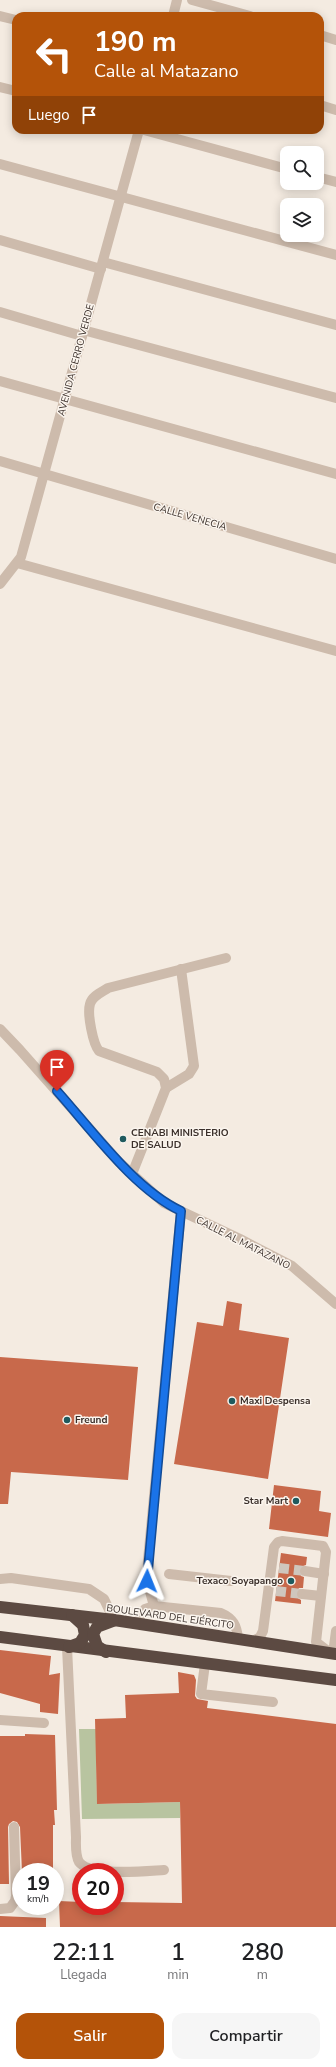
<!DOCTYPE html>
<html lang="es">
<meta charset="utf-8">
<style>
body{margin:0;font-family:"Nunito Sans",sans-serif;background:#f6f6f6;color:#202124;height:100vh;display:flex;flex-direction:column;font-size:15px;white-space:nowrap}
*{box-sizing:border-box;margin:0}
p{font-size:13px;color:#757577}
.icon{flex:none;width:22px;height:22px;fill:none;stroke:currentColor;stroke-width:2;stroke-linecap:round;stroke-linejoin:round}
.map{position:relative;height:1927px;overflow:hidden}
.sheet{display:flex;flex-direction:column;background:#fff;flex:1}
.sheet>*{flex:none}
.banner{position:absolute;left:12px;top:12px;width:312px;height:122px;border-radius:12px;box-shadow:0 2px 10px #0003;background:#b45309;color:#fff;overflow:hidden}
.controls{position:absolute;left:280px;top:146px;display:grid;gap:8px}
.controls a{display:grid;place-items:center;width:44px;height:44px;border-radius:8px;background:#fff;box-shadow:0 2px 10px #0003;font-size:20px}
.speed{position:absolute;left:12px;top:1863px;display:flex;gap:8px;font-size:20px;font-weight:700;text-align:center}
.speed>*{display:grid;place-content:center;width:52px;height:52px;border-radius:50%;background:#fff;box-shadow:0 2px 10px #0003;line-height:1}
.speed small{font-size:10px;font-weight:400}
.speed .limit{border:6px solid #d22;background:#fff;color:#111}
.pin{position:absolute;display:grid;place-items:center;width:34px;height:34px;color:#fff;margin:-41px -17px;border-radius:50% 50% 50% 0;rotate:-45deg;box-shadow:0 0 4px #0007}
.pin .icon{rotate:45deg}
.me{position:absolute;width:44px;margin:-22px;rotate:2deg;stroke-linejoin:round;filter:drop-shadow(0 0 3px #0008)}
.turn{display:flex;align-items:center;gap:14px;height:84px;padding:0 16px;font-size:18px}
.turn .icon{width:52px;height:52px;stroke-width:2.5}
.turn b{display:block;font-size:28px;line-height:34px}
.then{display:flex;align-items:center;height:38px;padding:0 16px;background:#0003;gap:8px;font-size:15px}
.eta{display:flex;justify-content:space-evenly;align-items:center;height:68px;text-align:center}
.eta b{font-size:24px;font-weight:600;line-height:28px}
.primary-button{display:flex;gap:8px;margin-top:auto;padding:8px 16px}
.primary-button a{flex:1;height:46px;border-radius:12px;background:#b45309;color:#fff;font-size:16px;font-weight:600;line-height:46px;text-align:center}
.primary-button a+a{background:#f6f6f6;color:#202124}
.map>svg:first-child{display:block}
</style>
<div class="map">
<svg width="336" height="1927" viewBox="0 0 336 1927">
<rect width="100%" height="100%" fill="#f4ebe1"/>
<path fill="#b8c4a0" d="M79,1729H96L97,1804L180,1802V1818L82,1819Z"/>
<g fill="#c8694b">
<path d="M227,1301L242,1304L239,1330L289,1338L268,1479L174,1464L197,1322L223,1326Z"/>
<path d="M0,1357L138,1367L128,1480L11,1472L8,1504H0Z"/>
<path d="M274,1485L321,1491L319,1511L331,1513L328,1537L269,1529Z"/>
<path d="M281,1553L307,1557L306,1565L300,1567L299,1570L301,1576L304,1577L303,1588H299L296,1593V1597L301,1600V1604L275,1601Z"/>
<path d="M0,1650L51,1656L49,1675L60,1673L58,1714L40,1712V1704L0,1693Z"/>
<path d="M178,1672L194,1675L196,1680L195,1696L197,1699L208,1701L207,1708L336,1724V1927H60L59,1901L81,1902V1906H115V1902L182,1903L180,1802L97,1804L95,1719L126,1718L125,1695L179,1693Z"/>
<path d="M25,1734L55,1735L57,1810H54L55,1825H53V1872H22L20,1827L17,1822L13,1821L9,1824L8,1827L9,1884H0V1736H25Z"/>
<path d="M0,1916L46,1918V1927H0Z"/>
</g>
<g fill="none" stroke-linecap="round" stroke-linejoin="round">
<g stroke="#cfc6bd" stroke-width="10" stroke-dasharray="10 5" stroke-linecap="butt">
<path d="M279,1568L305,1571"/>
<path d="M276,1591L302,1594"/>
</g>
<g stroke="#cdbbac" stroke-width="10">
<path d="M192,0L250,16"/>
<path d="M0,16L16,20"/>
<path d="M173,16L177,0"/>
<path d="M320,35L336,40"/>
<path d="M0,87L16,91"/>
<path d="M320,105L336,110"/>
<path d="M144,130L287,169"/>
<path d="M0,164L336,255"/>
<path d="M317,177L336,182"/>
<path d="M0,240L101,269"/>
<path d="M103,262L336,325"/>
<path d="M0,312L82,336"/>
<path d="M83,330L336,398"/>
<path d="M0,381L336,474"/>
<path d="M0,461L336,559"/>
<path d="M17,563L336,651"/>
<path d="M0,584L21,557L139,130"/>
<path d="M0,1029L20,1050L119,1162L164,1203L240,1239L292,1266L336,1304"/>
<path d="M166,1088L189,1074L194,1066L181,969"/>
<path d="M132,1174L166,1088L164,1079L157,1072L99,1051C93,1044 87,1014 90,1004C92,996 102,992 108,988L226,958"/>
<path d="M305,1571L324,1574"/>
<path d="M169,1574L231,1581"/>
<path d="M0,1579L11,1578L89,1589L104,1599L114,1620"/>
<path d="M302,1594L321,1596"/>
<path d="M154,1606L147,1581L148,1560L181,1211"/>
<path d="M136,1624L145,1609L154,1606L221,1613C233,1618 237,1626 238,1639"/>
<path d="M253,1641L260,1637L263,1631L274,1547L278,1542L282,1541L323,1546L326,1552L316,1642L329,1652"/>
<path d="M67,1647L76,1837C76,1845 75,1855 79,1862C90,1877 146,1871 164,1870"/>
<path d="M333,1654L336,1631"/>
<path d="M205,1664L201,1694L273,1702"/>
<path d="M0,1720L44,1723"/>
<path d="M0,1909L10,1908L15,1901L16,1896L14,1827"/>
</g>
<g stroke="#5c4a42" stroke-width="12">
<path d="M0,1607L114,1620L336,1654"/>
<path d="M0,1637L336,1680"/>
<path d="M69,1647L80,1643L85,1635L83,1625L72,1615"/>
<path d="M106,1652L97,1646L93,1634L97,1627L113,1621"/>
</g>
</g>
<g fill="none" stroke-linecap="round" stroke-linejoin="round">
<defs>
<path id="route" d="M57,1091C92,1130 134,1189 181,1211L147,1581"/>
</defs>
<use href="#route" stroke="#114b97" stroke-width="10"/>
<use href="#route" stroke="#1a73e8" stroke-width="7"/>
</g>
<g fill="#1f5a5e" stroke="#fbf5ee" stroke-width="1.5">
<circle cx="123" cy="1139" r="4"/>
<circle cx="232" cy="1401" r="4"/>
<circle cx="67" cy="1420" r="4"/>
<circle cx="296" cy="1501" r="4"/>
<circle cx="291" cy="1581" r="4"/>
</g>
<g text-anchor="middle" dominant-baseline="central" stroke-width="3" stroke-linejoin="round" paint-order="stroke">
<g font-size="10" fill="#3b302b" stroke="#fbf5ee">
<text transform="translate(76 360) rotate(-75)">AVENIDA CERRO VERDE</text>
<text transform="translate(190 517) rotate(16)">CALLE VENECIA</text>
<text transform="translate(243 1243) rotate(27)">CALLE AL MATAZANO</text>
<text transform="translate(170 1617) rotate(8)">BOULEVARD DEL EJÉRCITO</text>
</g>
<g font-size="10" font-weight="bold" fill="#3b302b" stroke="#fbf5ee" text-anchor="start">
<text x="131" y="1133">CENABI MINISTERIO<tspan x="131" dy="12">DE SALUD</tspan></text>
<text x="240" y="1401">Maxi Despensa</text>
<text x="75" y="1420">Freund</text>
<text x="288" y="1501" text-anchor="end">Star Mart</text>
<text x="283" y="1581" text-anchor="end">Texaco Soyapango</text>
</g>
</g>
</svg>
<div class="controls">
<a><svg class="icon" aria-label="search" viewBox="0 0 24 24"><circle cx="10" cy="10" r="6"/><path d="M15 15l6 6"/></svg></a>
<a><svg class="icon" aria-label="layers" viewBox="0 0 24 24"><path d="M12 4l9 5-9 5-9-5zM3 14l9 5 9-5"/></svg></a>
</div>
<div class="speed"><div>19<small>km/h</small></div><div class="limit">20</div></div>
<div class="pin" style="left:57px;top:1091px;background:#d93025"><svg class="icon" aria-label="arrive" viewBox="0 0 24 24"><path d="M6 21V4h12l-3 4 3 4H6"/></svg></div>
<svg class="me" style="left:147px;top:1581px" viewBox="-20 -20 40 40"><path d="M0-17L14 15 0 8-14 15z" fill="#1a73e8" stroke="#fff" stroke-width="4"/></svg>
<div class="banner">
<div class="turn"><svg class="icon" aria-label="left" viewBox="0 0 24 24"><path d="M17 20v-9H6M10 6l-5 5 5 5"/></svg><div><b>190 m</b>Calle al Matazano</div></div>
<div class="then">Luego<svg class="icon" aria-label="arrive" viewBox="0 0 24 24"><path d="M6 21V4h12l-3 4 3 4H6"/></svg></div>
</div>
</div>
<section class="sheet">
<div class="eta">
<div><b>22:11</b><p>Llegada</p></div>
<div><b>1</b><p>min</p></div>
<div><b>280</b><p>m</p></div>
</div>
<div class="primary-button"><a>Salir</a><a>Compartir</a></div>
</section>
